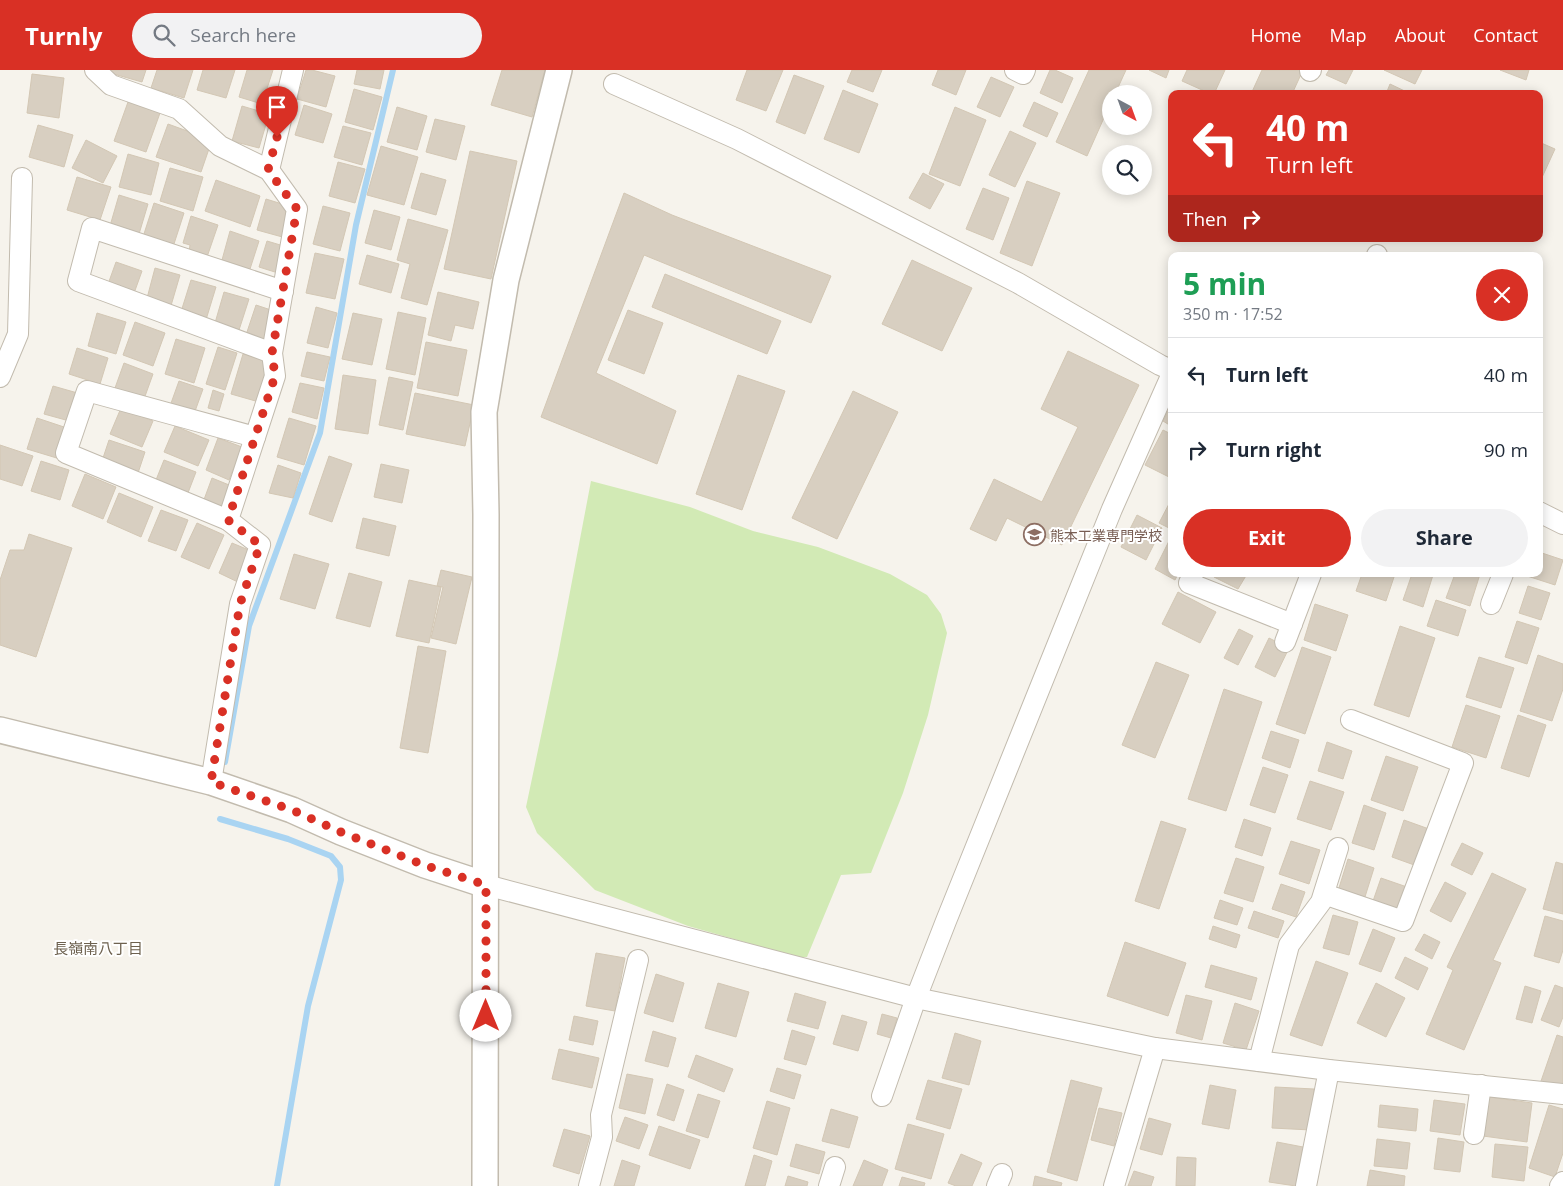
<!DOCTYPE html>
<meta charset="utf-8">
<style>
body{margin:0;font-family:"Open Sans","Noto Sans JP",sans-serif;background:#f2f2f3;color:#1f2937;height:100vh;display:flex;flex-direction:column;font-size:19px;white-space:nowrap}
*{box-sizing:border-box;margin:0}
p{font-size:16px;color:#747a83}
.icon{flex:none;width:28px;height:28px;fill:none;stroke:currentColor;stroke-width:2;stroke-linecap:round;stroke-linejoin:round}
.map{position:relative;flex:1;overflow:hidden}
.panel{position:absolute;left:1168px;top:182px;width:375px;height:325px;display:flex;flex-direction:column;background:#fff;border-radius:10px;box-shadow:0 2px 12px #0003}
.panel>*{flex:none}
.hud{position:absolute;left:1168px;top:20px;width:375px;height:152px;border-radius:10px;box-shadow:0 2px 12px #0003;background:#d93025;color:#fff;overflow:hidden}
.needle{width:32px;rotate:139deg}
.buttons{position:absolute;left:1102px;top:15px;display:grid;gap:10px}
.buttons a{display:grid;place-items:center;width:50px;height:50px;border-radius:50%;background:#fff;box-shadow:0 2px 12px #0003;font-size:25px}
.pin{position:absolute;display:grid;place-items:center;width:42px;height:42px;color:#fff;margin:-51px -21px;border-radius:50% 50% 50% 0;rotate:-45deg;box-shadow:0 0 5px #0007}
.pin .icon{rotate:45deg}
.me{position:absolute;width:55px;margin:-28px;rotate:0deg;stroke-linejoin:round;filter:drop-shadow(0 0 4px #0008)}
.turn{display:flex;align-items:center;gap:18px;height:105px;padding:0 15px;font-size:22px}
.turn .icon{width:65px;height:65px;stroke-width:2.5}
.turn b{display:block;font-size:35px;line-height:42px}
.then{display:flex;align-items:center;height:48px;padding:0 15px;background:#0003;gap:10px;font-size:19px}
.round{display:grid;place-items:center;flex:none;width:52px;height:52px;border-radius:26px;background:#f2f2f3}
.head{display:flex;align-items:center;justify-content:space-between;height:85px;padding:0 15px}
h1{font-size:30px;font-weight:700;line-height:38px;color:#1e9e55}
.cta{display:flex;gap:10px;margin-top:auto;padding:10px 15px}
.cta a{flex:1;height:58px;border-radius:30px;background:#d93025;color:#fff;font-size:20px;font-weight:700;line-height:58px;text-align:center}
.cta a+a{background:#f2f2f3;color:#1f2937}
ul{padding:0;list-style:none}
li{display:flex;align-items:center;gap:15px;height:75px;padding:0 15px;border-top:1px solid #e0e1e3}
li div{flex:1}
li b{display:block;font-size:19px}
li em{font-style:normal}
header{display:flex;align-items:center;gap:30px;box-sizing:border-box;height:70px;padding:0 25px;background:#d93025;color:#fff}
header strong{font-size:24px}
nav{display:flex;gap:28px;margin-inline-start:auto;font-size:18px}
.search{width:350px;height:45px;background:#f2f2f3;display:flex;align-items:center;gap:12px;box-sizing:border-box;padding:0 18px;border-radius:28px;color:#747a83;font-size:19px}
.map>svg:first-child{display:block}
</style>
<header>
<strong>Turnly</strong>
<div class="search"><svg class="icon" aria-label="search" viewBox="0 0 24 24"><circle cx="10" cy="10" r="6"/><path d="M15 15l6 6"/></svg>Search here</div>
<nav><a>Home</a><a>Map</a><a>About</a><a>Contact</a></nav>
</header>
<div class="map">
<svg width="1563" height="1116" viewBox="0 0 1563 1116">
<rect width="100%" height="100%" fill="#f6f3ec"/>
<path fill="#d2eab5" d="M591,411L690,437L753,461L818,477L890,504L927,525L941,544L947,563L928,645L903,723L871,803L841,805L807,887H797L688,856L595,820L537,763L526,737L558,585Z"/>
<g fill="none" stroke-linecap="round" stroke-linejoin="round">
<g stroke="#a9d4f2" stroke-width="6">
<path d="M225,692L249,556L320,363L356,155L393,0"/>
<path d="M220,749L288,769L331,786L340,797L341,810L308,936L277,1116"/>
</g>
</g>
<g fill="#d8cfc1" stroke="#d3c7b4">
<path d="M111,0H146L142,12L110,3Z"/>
<path d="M157,0H193L184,28L151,18Z"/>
<path d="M203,0H235L226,28L197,20Z"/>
<path d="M247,0H273L262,34L239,27Z"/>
<path d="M306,0H312L335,6L326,37L297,29Z"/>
<path d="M357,0H384L380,19L354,14Z"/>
<path d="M502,0H545L532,47L491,35Z"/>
<path d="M747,0H783L766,41L736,30Z"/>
<path d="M852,0H882L873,22L847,12Z"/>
<path d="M938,0H966L956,25L932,15Z"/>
<path d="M1050,0H1055L1073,8L1062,33L1040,23Z"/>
<path d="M1089,0H1126L1115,24H1111V32L1087,86L1056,72Z"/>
<path d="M1149,0H1169L1166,8Z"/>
<path d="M1187,0H1225L1214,24H1211L1182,11Z"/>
<path d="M1262,0H1303L1292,24H1251Z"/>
<path d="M1329,0H1353L1346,14L1326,5Z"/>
<path d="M1384,0H1422L1415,14Z"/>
<path d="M1500,0H1529L1526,10Z"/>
<path d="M32,4L64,8L59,48L27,43Z"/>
<path d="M794,5L824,16L805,64L776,52Z"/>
<path d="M991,7L1014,17L1000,47L977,37Z"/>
<path d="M1390,14L1411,24H1386Z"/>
<path d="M354,19L382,27L373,60L345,52Z"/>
<path d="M843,20L878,34L859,83L824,69Z"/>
<path d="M128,32L160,43L146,82L114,71Z"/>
<path d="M1034,32L1058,43L1047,67L1023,56Z"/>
<path d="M304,35L332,44L323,73L295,65Z"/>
<path d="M242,36L269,44L259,78L232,71Z"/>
<path d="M397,37L427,46L417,80L387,72Z"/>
<path d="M955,37L986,50L960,116L929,104Z"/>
<path d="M435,49L465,56L456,90L426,82Z"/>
<path d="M168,54L212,70L201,102L156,87Z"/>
<path d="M38,55L73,65L64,97L29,87Z"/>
<path d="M343,56L371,63L362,95L334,87Z"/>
<path d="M1010,61L1036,73L1015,117L989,105Z"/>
<path d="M86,70L117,86L103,113L72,98Z"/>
<path d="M1539,72L1555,79L1539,114Z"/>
<path d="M381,76L418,87L404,135L367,125Z"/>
<path d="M470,81L517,91L491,209L444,199Z"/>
<path d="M128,84L159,93L151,125L119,117Z"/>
<path d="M338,92L365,99L355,133L329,126Z"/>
<path d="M170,98L203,107L193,141L160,131Z"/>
<path d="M421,103L446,110L436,145L411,138Z"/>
<path d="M923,103L944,114L930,139L909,128Z"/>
<path d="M77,107L111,117L100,150L67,140Z"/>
<path d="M216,110L260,126L250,157L205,141Z"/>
<path d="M1027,111L1060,123L1032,196L1000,183Z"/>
<path d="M983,118L1009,128L993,170L966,159Z"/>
<path d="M624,123L672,145L831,206L811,253L644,185L596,303L676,341L657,394L541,347Z"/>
<path d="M119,125L148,134L139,164L110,156Z"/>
<path d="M266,129L295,138L286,168L257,160Z"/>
<path d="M154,133L184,143L172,180L142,170Z"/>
<path d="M323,136L350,143L340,181L313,174Z"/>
<path d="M374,140L400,147L391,180L365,173Z"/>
<path d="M191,146L218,155L207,187L189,182L190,175L183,173Z"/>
<path d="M408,149L448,160L427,235L401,228L410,194L397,190Z"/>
<path d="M230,161L259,171L250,199L222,190Z"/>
<path d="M267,171L287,177L278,203L259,197Z"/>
<path d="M315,183L344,189L335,229L306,223Z"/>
<path d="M367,185L399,194L391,223L359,214Z"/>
<path d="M912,190L972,218L942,281L882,254Z"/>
<path d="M116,192L142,201L133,226L107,217Z"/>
<path d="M155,198L180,205L170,239L146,232Z"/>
<path d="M665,204L781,251L767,284L652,237Z"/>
<path d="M191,210L216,217L205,253L180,245Z"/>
<path d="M224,222L249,229L239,260L215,253Z"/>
<path d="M438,222L479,232L473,259L455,255L451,271L428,265Z"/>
<path d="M256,235L277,242L267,272L246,265Z"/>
<path d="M316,237L337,243L328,278L307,273Z"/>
<path d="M628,240L663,253L644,304L608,290Z"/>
<path d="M398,242L426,248L415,305L386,299Z"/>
<path d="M97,243L126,252L116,284L88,276Z"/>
<path d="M353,243L382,249L372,295L342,289Z"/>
<path d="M135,252L165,263L153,296L123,285Z"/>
<path d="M176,269L205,278L194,313L165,304Z"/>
<path d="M426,272L467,280L458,326L417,318Z"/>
<path d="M218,277L237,283L225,320L206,314Z"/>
<path d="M77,278L108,288L100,314L69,304Z"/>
<path d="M1068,281L1139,315L1062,475L1007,448L996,471L970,459L994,409L1042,432L1078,357L1041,339Z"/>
<path d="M307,282L330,287L324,311L301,306Z"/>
<path d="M243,284L271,293L259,332L231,324Z"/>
<path d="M124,293L153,304L144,329L115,318Z"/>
<path d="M343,305L376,310L368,364L335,359Z"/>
<path d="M738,305L785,321L742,440L696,424Z"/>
<path d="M389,307L413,312L403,360L379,355Z"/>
<path d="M179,311L203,319L194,344L170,336Z"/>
<path d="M300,313L324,318L317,349L292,342Z"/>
<path d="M53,316L81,324L73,352L44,344Z"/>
<path d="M213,320L224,324L219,341L208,338Z"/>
<path d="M853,321L898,342L837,469L792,448Z"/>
<path d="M415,323L474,335L465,376L406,364Z"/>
<path d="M1171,335V356L1163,351Z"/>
<path d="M121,338L153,351L142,377L110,364Z"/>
<path d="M37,348L70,359L60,389L27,379Z"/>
<path d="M289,348L316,356L304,395L277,387Z"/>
<path d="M175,356L209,370L198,396L164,382Z"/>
<path d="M1163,360L1171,364V408L1145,395Z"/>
<path d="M218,368L242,377L229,410L206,400Z"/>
<path d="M109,370L145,382L137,406L101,394Z"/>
<path d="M0,375L33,386L22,416L0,409Z"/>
<path d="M329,386L352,394L332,452L309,444Z"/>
<path d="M164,390L196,402L186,428L154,415Z"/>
<path d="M41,391L69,400L60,430L31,421Z"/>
<path d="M381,394L409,400L402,433L374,427Z"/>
<path d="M278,395L301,403L293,428L269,423Z"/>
<path d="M85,404L116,417L103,449L72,436Z"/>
<path d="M212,408L234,417L223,444L202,435Z"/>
<path d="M119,423L153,437L141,467L107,452Z"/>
<path d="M1171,430V459L1159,453Z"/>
<path d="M161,440L188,450L176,481L148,471Z"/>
<path d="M1137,445L1162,458L1146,490L1121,477Z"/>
<path d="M363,448L396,456L389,486L356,478Z"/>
<path d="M197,453L224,465L209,499L181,487Z"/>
<path d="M29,464L72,478L36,587L0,575V510L10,480H24Z"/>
<path d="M1170,469L1171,504H1178L1175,510L1155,499Z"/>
<path d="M232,473L256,483L242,514L219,503Z"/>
<path d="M1539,482L1563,490L1555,515L1521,504H1539Z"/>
<path d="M294,484L329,494L315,539L280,529Z"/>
<path d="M441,500L472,507L456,574L431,568L443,517L437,516Z"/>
<path d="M349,503L382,512L370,557L336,548Z"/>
<path d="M1216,504H1247L1238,519L1214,507Z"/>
<path d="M1362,504H1395L1386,531L1356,521Z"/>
<path d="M1412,504L1433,505L1423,537L1403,530Z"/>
<path d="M1455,504H1480L1470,536L1446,528Z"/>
<path d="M409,510L441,517L429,573L396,566Z"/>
<path d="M1528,516L1550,523L1541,550L1519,543Z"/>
<path d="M1178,522L1216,542L1200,573L1162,554Z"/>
<path d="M1436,530L1466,540L1458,566L1427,556Z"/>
<path d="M1315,534L1348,545L1336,581L1304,570Z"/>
<path d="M1517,551L1539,558L1527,594L1505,587Z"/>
<path d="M1400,556L1435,568L1409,647L1374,635Z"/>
<path d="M1239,559L1253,566L1238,595L1224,588Z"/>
<path d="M1269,568L1289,578L1275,607L1255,597Z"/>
<path d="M418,576L446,581L428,683L400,678Z"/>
<path d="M1302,577L1331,587L1305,664L1276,654Z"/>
<path d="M1538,585L1563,594V619L1552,651L1520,641Z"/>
<path d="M1479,587L1514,598L1501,638L1466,627Z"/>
<path d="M1156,592L1189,605L1155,688L1122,675Z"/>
<path d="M1224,619L1262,632L1226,741L1188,729Z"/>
<path d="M1466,635L1500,646L1486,688L1452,677Z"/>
<path d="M1518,645L1546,655L1529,707L1501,698Z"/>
<path d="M1271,661L1299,670L1290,698L1262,688Z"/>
<path d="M1327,672L1352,681L1343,709L1318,701Z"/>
<path d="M1386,686L1418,697L1403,741L1371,730Z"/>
<path d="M1263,697L1288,705L1275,743L1250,735Z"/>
<path d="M1310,711L1344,722L1331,760L1297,749Z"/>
<path d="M1364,735L1386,743L1374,780L1352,773Z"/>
<path d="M1244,749L1271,758L1262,786L1235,777Z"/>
<path d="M1404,750L1429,759L1417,796L1392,787Z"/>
<path d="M1161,751L1186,759L1159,839L1135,831Z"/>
<path d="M1291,771L1320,780L1309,814L1279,804Z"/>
<path d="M1462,773L1483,783L1472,805L1451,795Z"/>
<path d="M1236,788L1264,797L1253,832L1224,823Z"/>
<path d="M1348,789L1374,798L1364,830L1338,821Z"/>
<path d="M1556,792L1563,794V844L1543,839Z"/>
<path d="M1492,803L1526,819L1493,890L1501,893L1464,980L1426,964L1453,900L1447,897Z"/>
<path d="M1381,808L1407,817L1398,843L1372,834Z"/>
<path d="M1445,812L1466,823L1451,852L1430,841Z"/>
<path d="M1281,814L1305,822L1296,847L1272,839Z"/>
<path d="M1220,830L1243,838L1237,855L1214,848Z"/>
<path d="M1254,841L1284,851L1278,868L1248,858Z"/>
<path d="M1333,845L1358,852L1349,885L1323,878Z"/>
<path d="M1545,846L1563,851V880L1559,893L1534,886Z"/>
<path d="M1213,856L1240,865L1236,878L1209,869Z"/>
<path d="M1373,859L1395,868L1381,902L1359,894Z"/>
<path d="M1424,864L1440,872L1432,889L1415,880Z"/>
<path d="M1125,872L1186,893L1168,946L1107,926Z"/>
<path d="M596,883L625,888L615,941L586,936Z"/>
<path d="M1405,887L1428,898L1418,920L1395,908Z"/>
<path d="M1316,891L1348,903L1322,976L1290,965Z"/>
<path d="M1211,895L1257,908L1251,930L1205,917Z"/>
<path d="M656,904L684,913L673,952L644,943Z"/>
<path d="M718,913L749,922L736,967L705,958Z"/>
<path d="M1376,913L1405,928L1386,967L1357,953Z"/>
<path d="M1555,915L1563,918V947L1559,957L1541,950Z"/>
<path d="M1525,916L1541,921L1532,953L1516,949Z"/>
<path d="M795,923L826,932L818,959L787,951Z"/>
<path d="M1186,925L1212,931L1202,970L1176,963Z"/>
<path d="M1235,933L1259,941L1246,980L1223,973Z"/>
<path d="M882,944L897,948L891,968L877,964Z"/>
<path d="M842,945L867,952L858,981L833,974Z"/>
<path d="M574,946L598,951L593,975L569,970Z"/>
<path d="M792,960L815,967L806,995L784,989Z"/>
<path d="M653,961L676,968L668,997L645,991Z"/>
<path d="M955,963L981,971L969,1015L942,1008Z"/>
<path d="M1557,965L1563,967V1021L1540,1014Z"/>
<path d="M559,979L599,988L592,1018L552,1009Z"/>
<path d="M696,985L733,999L724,1022L688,1007Z"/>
<path d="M777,998L801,1005L794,1029L770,1021Z"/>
<path d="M627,1004L653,1009L645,1044L619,1038Z"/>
<path d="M928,1010L962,1019L950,1059L916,1049Z"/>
<path d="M1071,1010L1102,1018L1077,1111L1047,1102Z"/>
<path d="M667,1014L684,1020L674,1051L657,1045Z"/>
<path d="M1210,1015L1236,1020L1229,1059L1202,1054Z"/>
<path d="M1275,1017L1314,1019L1311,1060L1272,1058Z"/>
<path d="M698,1024L720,1031L708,1068L686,1061Z"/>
<path d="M1489,1027L1532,1033L1527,1072L1483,1066Z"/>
<path d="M1434,1030L1465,1034L1460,1065L1430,1061Z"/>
<path d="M767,1031L790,1038L777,1085L753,1078Z"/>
<path d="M1380,1035L1418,1039L1416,1061L1378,1057Z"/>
<path d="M1549,1035L1563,1039V1083L1555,1107L1529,1098Z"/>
<path d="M1099,1038L1122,1043L1114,1076L1091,1070Z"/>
<path d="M831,1039L858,1047L849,1078L822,1071Z"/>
<path d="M625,1047L648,1055L639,1079L616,1071Z"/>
<path d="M1149,1048L1171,1054L1162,1085L1140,1079Z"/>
<path d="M908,1054L944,1064L931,1109L895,1099Z"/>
<path d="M659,1056L700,1070L690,1099L649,1085Z"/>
<path d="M564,1059L590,1066L579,1104L553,1096Z"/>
<path d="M1438,1068L1464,1072L1460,1102L1434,1099Z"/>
<path d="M1377,1069L1410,1073L1407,1099L1374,1096Z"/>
<path d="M1277,1072L1303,1077L1296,1116L1269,1112Z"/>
<path d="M796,1074L825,1082L819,1104L790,1096Z"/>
<path d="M1495,1074L1528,1077L1524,1111L1492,1107Z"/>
<path d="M961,1084L982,1093L972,1116H956L948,1113Z"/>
<path d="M754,1085L772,1091L765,1116H745Z"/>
<path d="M1177,1087L1196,1088L1195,1116H1176Z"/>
<path d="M622,1090L640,1096L634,1116H614Z"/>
<path d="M864,1090L888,1100L882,1116H853Z"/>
<path d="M1370,1100L1405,1106L1404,1116H1367Z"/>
<path d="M1134,1101L1154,1107L1151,1116H1128Z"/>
<path d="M788,1106L808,1112L807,1116H785Z"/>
<path d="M1035,1106L1062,1113L1061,1116H1033Z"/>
<path d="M902,1107L925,1113L924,1116H899Z"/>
</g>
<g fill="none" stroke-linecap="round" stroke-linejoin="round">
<defs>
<g id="minor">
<path d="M95,0L111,15L179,39L220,76L269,100L297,139L272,283L275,306L228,450L260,475L240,534L211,712"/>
<path d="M1015,0L1023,4L1025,0"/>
<path d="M1310,1L1311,0"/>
<path d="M614,14L737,69L1018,213L1160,295L1171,300"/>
<path d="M269,100L293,0"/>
<path d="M1377,186V185"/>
<path d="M272,283L78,211L92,158L283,221"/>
<path d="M0,307L18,264L22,108"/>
<path d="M1539,442L1563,454"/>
<path d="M228,450L66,383L87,321L255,367"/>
<path d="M1193,504L1189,513L1292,554"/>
<path d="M1491,534L1503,504"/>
<path d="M1285,572L1311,504"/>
<path d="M486,815L916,928L1155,978L1329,1000L1563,1024"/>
<path d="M1324,824L1403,851L1463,693L1351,650"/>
<path d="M1259,991L1289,875L1321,832L1338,778"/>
<path d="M882,1026L916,928L946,851L1112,439L1171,306"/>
<path d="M1474,1064L1481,1015"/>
<path d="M589,1116L602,1067L601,1045L638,890"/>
<path d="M829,1116L835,1097"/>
<path d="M997,1116L1002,1104"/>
<path d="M1114,1116L1155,978"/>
<path d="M1306,1116L1329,1000"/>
<path d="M1560,1116L1563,1112"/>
</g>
<g id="tertiary">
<path d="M0,660L211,712L292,740L341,762L425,795L486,815"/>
<path d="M485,1116L486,444L484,342L506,210L559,0"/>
</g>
</defs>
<use href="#minor" stroke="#c2bbae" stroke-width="22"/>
<use href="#tertiary" stroke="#c2bbae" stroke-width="28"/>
<use href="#minor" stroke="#fff" stroke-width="20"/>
<use href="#tertiary" stroke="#fff" stroke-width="25"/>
</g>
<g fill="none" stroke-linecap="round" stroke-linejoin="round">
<path stroke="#d93025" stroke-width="9" stroke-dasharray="0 16.2" d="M277,67L268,100L297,139L272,283L275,306L228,450L260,475L240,534L211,712L292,740L341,762L424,795L486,815V946"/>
</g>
<defs>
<symbol id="school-ring" viewBox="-11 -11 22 22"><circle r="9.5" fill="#fff" stroke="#8d6e63" stroke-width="1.5"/><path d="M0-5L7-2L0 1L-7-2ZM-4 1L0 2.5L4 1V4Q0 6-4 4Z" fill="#8d6e63"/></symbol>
</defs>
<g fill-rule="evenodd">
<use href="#school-ring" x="1022" y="452" width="25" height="25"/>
</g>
<g text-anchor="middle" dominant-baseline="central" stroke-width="4" stroke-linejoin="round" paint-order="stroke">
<g font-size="14" fill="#785e54" stroke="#fff" text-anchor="start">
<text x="1050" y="465">熊本工業専門学校</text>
</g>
<g font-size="15" fill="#6e6250" stroke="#fff">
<text x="98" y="878">長嶺南八丁目</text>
</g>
</g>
</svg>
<div class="buttons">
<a><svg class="needle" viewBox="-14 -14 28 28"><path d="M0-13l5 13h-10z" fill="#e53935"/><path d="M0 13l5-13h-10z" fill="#747a83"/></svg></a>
<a><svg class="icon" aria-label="search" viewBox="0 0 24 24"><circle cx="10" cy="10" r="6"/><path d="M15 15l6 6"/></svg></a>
</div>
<div class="pin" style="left:277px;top:67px;background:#d93025"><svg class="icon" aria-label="arrive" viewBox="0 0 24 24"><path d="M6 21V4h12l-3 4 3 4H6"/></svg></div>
<svg class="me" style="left:486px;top:946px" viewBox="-20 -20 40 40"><circle r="19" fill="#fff"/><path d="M0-13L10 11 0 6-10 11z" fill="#d93025"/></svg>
<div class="hud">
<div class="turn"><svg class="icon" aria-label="left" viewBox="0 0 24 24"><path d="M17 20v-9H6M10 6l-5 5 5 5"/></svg><div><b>40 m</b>Turn left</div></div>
<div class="then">Then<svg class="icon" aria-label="right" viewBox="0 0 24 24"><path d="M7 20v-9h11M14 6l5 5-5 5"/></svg></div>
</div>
<section class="panel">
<div class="head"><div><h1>5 min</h1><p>350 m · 17:52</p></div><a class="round" style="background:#d93025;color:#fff"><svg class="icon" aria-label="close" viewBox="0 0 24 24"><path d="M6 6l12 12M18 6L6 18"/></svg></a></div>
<ul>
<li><svg class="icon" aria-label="left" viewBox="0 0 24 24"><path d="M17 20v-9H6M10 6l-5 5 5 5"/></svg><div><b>Turn left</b></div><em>40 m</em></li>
<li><svg class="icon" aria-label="right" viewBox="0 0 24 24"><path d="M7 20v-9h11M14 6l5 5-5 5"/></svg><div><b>Turn right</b></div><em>90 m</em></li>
</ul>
<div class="cta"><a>Exit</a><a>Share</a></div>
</section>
</div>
